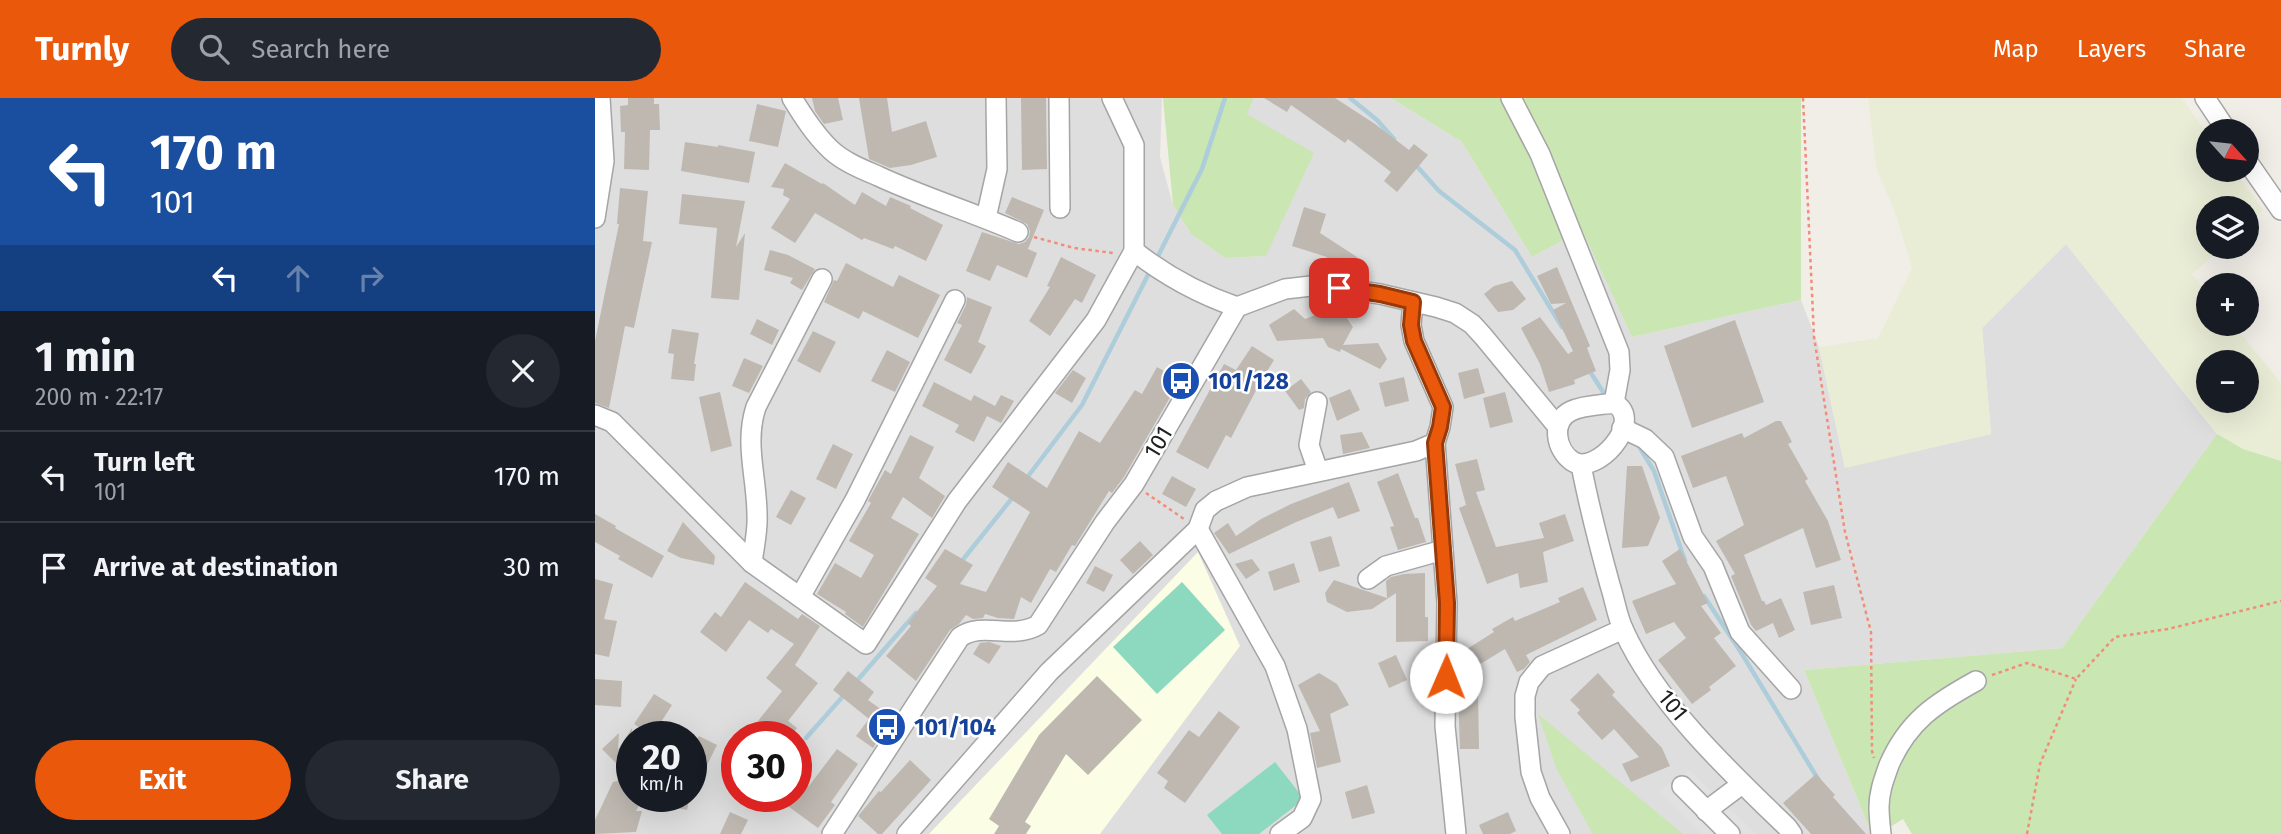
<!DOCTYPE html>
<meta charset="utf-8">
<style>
body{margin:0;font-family:"Fira Sans",sans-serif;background:#242831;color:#f1f3f6;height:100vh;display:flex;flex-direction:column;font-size:26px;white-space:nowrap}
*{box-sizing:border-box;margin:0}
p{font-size:23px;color:#9ea1a6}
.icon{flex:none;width:38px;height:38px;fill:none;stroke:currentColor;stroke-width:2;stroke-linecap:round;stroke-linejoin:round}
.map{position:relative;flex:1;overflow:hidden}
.sheet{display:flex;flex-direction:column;background:#171b24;width:595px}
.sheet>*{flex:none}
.hud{background:#1a4fa0;color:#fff;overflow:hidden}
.needle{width:46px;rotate:117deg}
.fabs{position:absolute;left:1601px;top:21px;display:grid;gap:14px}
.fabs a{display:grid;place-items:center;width:63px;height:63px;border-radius:50%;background:#171b24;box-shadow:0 7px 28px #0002;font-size:35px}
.speed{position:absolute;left:21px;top:623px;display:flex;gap:14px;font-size:35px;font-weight:700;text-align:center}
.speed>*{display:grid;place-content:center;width:91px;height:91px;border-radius:50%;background:#171b24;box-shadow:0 7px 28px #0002;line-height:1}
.speed small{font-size:18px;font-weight:400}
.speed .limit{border:10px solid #d22;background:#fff;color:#111}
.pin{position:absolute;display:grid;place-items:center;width:60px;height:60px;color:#fff;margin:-30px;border-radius:14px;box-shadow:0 4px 10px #0006}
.me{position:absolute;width:77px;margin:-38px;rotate:1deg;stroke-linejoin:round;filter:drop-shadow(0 0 5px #0008)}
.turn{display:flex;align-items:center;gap:24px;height:147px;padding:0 35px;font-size:32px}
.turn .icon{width:91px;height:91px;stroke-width:2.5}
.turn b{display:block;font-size:49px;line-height:60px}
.lanes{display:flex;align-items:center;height:66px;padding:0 35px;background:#0003;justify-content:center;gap:35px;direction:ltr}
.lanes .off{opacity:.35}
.round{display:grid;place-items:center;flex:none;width:74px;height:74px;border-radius:37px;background:#242831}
.overview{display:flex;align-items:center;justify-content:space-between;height:119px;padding:0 35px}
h1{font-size:42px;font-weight:700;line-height:52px}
.button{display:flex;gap:14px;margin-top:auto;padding:14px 35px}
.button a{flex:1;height:80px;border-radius:42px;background:#ea580c;color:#fff;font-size:28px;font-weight:700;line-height:80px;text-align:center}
.button a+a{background:#242831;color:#f1f3f6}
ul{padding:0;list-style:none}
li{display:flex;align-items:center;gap:21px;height:91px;padding:0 35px;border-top:2px solid #363941}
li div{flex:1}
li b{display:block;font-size:26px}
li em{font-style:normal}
header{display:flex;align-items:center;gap:42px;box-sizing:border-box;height:98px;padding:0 35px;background:#ea580c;color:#fff}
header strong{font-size:33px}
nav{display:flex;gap:38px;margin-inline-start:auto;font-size:24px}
.search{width:490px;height:63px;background:#242831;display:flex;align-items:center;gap:18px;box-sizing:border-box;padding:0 24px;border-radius:38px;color:#9ea1a6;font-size:26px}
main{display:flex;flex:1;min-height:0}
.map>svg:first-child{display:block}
</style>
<header>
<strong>Turnly</strong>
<div class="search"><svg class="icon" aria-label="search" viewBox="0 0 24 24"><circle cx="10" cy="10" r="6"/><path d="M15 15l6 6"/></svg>Search here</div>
<nav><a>Map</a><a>Layers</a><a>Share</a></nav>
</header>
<main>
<section class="sheet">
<div class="hud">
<div class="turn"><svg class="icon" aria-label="left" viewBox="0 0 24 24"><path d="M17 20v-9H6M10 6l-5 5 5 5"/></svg><div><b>170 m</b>101</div></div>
<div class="lanes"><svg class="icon" aria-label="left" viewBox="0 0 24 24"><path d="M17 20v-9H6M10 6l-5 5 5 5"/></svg><svg class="icon off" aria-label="ahead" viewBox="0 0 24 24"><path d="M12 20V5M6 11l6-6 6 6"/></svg><svg class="icon off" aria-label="right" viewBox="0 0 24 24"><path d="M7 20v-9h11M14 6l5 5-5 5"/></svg></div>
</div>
<div class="overview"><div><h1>1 min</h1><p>200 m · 22:17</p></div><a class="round"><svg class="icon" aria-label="close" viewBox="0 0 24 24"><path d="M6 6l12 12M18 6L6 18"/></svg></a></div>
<ul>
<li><svg class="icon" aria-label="left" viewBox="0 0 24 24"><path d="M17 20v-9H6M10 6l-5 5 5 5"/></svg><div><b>Turn left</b><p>101</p></div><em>170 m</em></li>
<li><svg class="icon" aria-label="arrive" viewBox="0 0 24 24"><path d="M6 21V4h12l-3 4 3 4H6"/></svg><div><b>Arrive at destination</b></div><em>30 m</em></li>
</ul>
<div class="button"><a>Exit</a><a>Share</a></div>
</section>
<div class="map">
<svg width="1686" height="736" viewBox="0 0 1686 736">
<rect width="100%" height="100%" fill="#f1eee8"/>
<path fill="#dfdede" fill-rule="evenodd" d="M0,0H567L565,59L578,107L596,136L630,160L671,158L652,15L659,0H796L867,44L937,159L987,132L1037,239L1206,202L1224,249L1250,369L1396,336L1387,230L1471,146L1622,336L1467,550L1209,572L1277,736H0ZM37,639H96V698H37ZM142,639H201V698H142Z"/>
<path fill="#fbfde5" d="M603,454L645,548L505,736H334Z"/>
<path fill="#eaedd6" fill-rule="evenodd" d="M1273,0H1587L1613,37L1614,72H1639L1668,112L1652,127V110H1614V149H1628L1597,176L1613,196L1614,226H1638L1686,285V363L1648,351L1622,336L1471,146L1387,230L1396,336L1250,370L1224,249L1283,240L1317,170L1302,120L1281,69ZM1614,264H1652V303H1614Z"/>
<g fill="#c9e6b3">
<path d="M568,0H659L652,16L719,55L671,158L630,160L596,136L578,107Z"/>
<path d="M796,0H1206V202L1037,239L987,132L937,159L867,44Z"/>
<path d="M1622,336L1648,351L1686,363V736H1317L1308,721L1284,736H1277L1209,572L1467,550Z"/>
<path d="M943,616L1088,736H998L962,672Z"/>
</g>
<g fill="#8dd9c0">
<path d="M587,484L630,532L562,596L518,549Z"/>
<path d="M680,664L709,701L664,736H627L612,717Z"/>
</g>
<path fill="#e1e1e1" d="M1094,672L1161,736H1107L1064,693Z"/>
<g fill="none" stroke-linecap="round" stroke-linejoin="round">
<g stroke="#adcdda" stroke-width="4.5">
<path d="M755,0L782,22L799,41"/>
<path d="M820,66L844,93L920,152L967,229"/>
<path d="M561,162L607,71L630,0"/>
<path d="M994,272L1012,300"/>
<path d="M1042,345L1059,373L1090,463"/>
<path d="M431,381L487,307L555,173"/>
<path d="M366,464L418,399"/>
<path d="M1109,498L1147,556L1223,681"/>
<path d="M260,585L321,515"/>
<path d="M211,640L250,596"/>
</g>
</g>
<g fill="#beb8b1">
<path d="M33,0H59V6H64L65,32H55L54,72L29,71L30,34H26L25,8L33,7Z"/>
<path d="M217,0H243L248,22L229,26L220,13Z"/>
<path d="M264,0H292L297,34L331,23L342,59L316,67L295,70L274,61Z"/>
<path d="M426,0H451L452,71L427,72Z"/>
<path d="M669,0H740L780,26L814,52L819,46L833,57L802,94L789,83L796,74L753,41L750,45L696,7L692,14Z"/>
<path d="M162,6L191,13L183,49L154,43Z"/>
<path d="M90,44L123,49V47L160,54L154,85L86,73Z"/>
<path d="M190,65L227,86L228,85L260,107L267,94L291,108L295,99L316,108L315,110L348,127L331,163L300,148L298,151L269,140L267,142L220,115L200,145L176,130L195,101L188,97L189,91L176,89Z"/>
<path d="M25,90L53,93L48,143L57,144L39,230L30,228L14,310L0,305V243L24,126H22Z"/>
<path d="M87,96L150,103L141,149L150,135L144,202L116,200L122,130L84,126Z"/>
<path d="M417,99L449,112L433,151L442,155L432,180L402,167L395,183L371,173L387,134L424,146L430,144L434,139L435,133L432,126L410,115Z"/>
<path d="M709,109L731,116L725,135L762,159L750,178L727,166L732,159L697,148Z"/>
<path d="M175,152L193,157L220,171L207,192L195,185L198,180L169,172Z"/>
<path d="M466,159L501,177L487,205L480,201L455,238L434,223L455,189L452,188Z"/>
<path d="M251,165L298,189L304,177L345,197L323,240L268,213L264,221L229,204L239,182L242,183Z"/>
<path d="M962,169L995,248L992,250L1001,273L979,282L980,286L954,294L945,266L926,230L945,219L973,256L978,253L958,212L971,205L956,206L942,178Z"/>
<path d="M917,183L931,201L918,212L903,214L889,196L899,188Z"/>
<path d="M372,199L397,209L383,244L391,248L376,276L349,262L367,227L362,225L371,207Z"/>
<path d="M743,208L758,229L748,247L783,245L792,261L785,271L746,251L745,254L733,249L728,240L682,243L674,227L699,211L710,221Z"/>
<path d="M162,221L184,232L177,247L155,236Z"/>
<path d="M1140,222L1169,304L1097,330L1069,248Z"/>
<path d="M77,231L104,235L99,266H101L99,283L76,281L79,256L73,255Z"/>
<path d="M218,233L241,244L225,275L202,263Z"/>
<path d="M657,248L679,262L666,283L636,340L631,337L613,371L581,354L629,266L641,272Z"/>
<path d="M292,252L315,264L300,294L276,283Z"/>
<path d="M149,260L168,268L154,295L137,288Z"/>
<path d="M562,269L585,282L529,379L517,395L514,393L480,448L477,447L461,474L455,471L436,505L426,499L419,521L403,520L390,516L388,520L378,521L371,517L364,526L355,532L321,583L291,558L316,528L313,525L342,488L330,480L350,451L378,467L365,486L391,494L435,414L397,389L413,364L452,390L484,333L505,345L540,292L547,296Z"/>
<path d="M883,270L890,295L869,301L863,275Z"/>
<path d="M478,272L491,280L477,305L460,295Z"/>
<path d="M809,279L814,303L790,309L784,285Z"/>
<path d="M706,281L716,294L710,301L709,310L704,312L690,293Z"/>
<path d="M339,284L376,303L379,297L400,308L406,297L419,303L406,325L392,318L379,344L360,334L364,327L327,308Z"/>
<path d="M755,291L765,312L742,323L734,300Z"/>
<path d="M125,294L137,348L116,354L104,299Z"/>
<path d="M910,294L918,324L895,330L888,300Z"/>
<path d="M1181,323H1186L1197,344L1193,346L1213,381L1210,383L1233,423L1246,462L1221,470L1208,430L1149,457L1167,503H1169L1171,507L1186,500L1200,532L1184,540L1178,525L1161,533L1156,527L1136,478L1140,476L1121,443L1149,427L1131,378L1098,390L1086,358L1147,335L1149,340Z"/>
<path d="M767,334L775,350L748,356L745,337Z"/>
<path d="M315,337L339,349L324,380L350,398L337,420L308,399L296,420L324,436L268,529L250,516L251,514L222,496L240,465L266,480L279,457L254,443L276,405L273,403L290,372L296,376Z"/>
<path d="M238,346L258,356L241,391L221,381Z"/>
<path d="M882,361L890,392L881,394L901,449L949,440L944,425L970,416L979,443L948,454L953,484L925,490L923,475L892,486L864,410L871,407L860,366Z"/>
<path d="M1032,368H1047L1065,420L1053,448L1027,450Z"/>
<path d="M803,375L820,420H823L831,444L803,452L795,429L799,428L782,384Z"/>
<path d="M577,378L601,391L591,409L567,396Z"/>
<path d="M754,384L765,413L743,421L738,409L699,425L634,456L619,435L633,425L641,438L666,421L696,406Z"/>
<path d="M196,392L211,400L196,427L181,419Z"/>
<path d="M0,416L21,428L20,430L69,458L57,480L23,461L25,458L0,444Z"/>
<path d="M88,424L120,458L119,467L86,460L72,453Z"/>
<path d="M736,438L745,468L724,474L715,444Z"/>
<path d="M545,443L558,457L538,476L525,462Z"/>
<path d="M1085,451L1113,505L1106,508L1126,535L1119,540L1141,568L1114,589L1116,592L1097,606L1063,562L1091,540L1079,524L1051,536L1037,503L1081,486L1067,463Z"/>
<path d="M657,461L665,472L651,481L640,466Z"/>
<path d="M699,465L705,484L679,493L673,474Z"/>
<path d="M500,468L518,477L509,494L491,485Z"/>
<path d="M830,475V519H833V543L801,544V495L777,511L752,514L732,504L730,495L739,482L792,500L791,483L796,479L809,476Z"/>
<path d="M0,481L18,486L9,521L22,523L14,559L0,556Z"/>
<path d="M150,484L203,521L207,516L225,528L200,567L223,585L193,623L202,630L195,639H173L159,628L187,593L171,580L199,546L176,531L173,535L154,522L131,554L105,534L120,514L126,519Z"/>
<path d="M1239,487L1247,520L1216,527L1208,494Z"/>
<path d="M988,489L1002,522L931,557L935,564L929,571L922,574L910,551L882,568L872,551L899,534L897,531L918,519L920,523L965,504L963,500Z"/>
<path d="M394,544L406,548L394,566L378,556L385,545Z"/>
<path d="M801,557L812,582L794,590L783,565Z"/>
<path d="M253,573L279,594L273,602L298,620L278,650L261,638L274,621L238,592Z"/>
<path d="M724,575L742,586L754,607L735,616L746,664L722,670L715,635L725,633L703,587Z"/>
<path d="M1003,575L1020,594L1017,597L1067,650L1075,668L1036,684L1027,666L1044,659L1019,631L1007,642L982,615L985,612L975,602Z"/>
<path d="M502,578L547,622L493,677L471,656L430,724L436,728L431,736H399L404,728L394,721L444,637Z"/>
<path d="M0,581L27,583L26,609L0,607Z"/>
<path d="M863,593H883L884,651H865Z"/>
<path d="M59,596L77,607L57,638L39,626Z"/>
<path d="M624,613L645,629L590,705L569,690L573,683L562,675L594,632L604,639Z"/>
<path d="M37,630V659L26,670L7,651L24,635L23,652Z"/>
<path d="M104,638L122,647L109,673L96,666V652Z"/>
<path d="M242,651L263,666L236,704L240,707L223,730L179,698H201V679L214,688Z"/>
<path d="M315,662L336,682L287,736H283L263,718L284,693L286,694Z"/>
<path d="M1221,676L1240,697L1238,699L1271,736H1216L1188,705Z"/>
<path d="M27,682L37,689V698H49L41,713H47L41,734L0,736V722L18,684Z"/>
<path d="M772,687L780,715L757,721L750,694Z"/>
<path d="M71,698H95L92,712L69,708Z"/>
<path d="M135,714L153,722L146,736H125Z"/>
<path d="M913,714L921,733L915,736H888L884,727Z"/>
</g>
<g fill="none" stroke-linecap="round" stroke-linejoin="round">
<defs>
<g id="minor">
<path d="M197,0C208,18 220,37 236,52C249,64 267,71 283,78C328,99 377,114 423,134"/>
<path d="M464,0L465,110"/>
<path d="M916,0L945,56L1024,254L1025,272L1019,305"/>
<path d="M1610,0L1632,33"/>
<path d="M1652,63L1686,112"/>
<path d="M0,120L9,63L5,0"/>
<path d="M391,120L402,71L401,0"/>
<path d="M539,153C571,178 604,196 642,209"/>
<path d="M722,304L714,347L723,373"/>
<path d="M1019,305C1051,323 1001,379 977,363C961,352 955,323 976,313C988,307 1006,307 1019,305Z"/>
<path d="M0,317L17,324L157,465L271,546L362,403L501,222L539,153V47L517,0"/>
<path d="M1027,330L1050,341L1069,359L1098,439L1118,468L1145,534L1196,591"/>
<path d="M840,345L852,505L850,628L861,736"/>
<path d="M986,367C994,408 1004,447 1015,487C1020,502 1022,519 1029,533C1062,606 1135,674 1192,729L1197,736"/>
<path d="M603,431L680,568L702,631L716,701L707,720L685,736"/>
<path d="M157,465C159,449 163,432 162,417C162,379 149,346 161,309L227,181"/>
<path d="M773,481L791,468L848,452"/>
<path d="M205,499L260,402L360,202"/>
<path d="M1087,688L1135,736"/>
<path d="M1111,713L1147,686"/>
<path d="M237,736L365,539C388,523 417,542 443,527L510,424L539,386L642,209L690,191L716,188L744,190L785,196L841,209L860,215L877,226L888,238L963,329"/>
<path d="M312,736L454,574L603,431L610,412L621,403L652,389L821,353L840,345L845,329L848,309L819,243L816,227L818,204"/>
<path d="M965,736L945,700L936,674L930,619V598L934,584L947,568L1028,531"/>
<path d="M1286,736C1285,727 1284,718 1284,709C1284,694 1289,681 1294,667C1313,623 1341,605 1381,583"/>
</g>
</defs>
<use href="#minor" stroke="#a5a5a5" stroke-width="22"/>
<g stroke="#f08e7a" stroke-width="2.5" stroke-dasharray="3.5 3.5" stroke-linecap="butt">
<path d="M1208,0L1219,239L1250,434L1276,534L1277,653L1279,660"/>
<path d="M439,139L479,150L518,155"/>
<path d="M551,395L589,421"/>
<path d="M1397,577L1432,565L1481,581L1520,539L1573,531L1686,503"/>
<path d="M1432,736L1445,666L1481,581"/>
</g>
<use href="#minor" stroke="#fff" stroke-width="19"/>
</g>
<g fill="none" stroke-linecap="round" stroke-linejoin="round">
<defs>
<path id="route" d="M744,190L785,196L818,204L816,227L819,243L848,309L845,329L840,345L852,505L851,579"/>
</defs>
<use href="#route" stroke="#983908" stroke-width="18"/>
<use href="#route" stroke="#ea580c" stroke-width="12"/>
</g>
<defs>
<symbol id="bus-disc" viewBox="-11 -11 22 22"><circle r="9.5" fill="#1a4fb4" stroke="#fff"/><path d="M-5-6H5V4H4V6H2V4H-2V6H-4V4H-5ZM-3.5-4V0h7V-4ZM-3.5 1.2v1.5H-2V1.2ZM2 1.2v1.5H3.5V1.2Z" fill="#fff"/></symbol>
</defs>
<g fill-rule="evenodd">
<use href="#bus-disc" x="564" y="261" width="44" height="44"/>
<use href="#bus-disc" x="270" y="607" width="44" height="44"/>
</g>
<g text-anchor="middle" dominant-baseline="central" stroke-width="5" stroke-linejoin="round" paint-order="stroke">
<g font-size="23" font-weight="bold" fill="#164399" stroke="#fff" text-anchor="start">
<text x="613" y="283">101/128</text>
<text x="319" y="629">101/104</text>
</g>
<g font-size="23" fill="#212121" stroke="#fff">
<text transform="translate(563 344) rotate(-59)">101</text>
<text transform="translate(1078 607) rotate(51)">101</text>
</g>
</g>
</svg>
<div class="fabs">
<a><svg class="needle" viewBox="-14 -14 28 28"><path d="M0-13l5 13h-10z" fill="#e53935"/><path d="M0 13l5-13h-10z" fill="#9ea1a6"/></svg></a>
<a><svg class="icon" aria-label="layers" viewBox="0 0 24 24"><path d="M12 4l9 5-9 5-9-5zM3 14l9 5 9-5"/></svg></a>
<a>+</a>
<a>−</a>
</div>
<div class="speed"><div>20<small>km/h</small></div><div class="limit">30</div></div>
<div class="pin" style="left:744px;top:190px;background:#d93025"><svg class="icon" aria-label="arrive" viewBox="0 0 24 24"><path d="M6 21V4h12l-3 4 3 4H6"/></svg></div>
<svg class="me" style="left:851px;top:579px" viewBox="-20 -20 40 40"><circle r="19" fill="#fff"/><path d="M0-13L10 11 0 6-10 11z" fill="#ea580c"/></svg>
</div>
</main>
